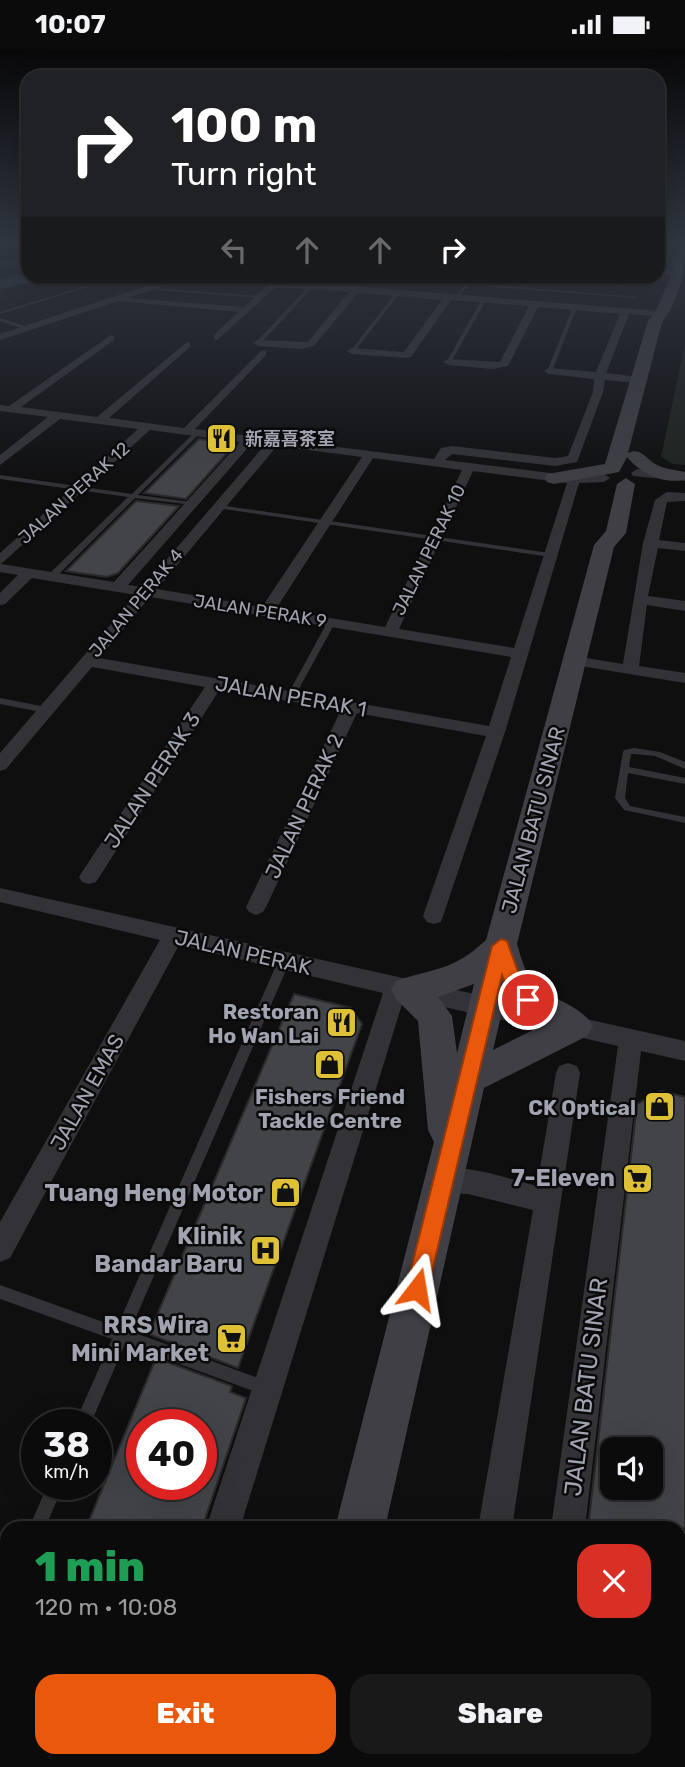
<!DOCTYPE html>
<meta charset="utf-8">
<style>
body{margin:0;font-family:Rubik,"Noto Sans SC",sans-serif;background:#19191a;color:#f1f3f6;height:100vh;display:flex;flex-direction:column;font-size:26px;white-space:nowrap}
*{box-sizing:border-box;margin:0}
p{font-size:23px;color:#9a9b9d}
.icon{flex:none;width:38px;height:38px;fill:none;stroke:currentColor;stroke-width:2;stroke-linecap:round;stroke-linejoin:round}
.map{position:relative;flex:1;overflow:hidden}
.side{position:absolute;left:0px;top:1472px;width:686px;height:247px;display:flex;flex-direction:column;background:#0b0b0c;border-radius:21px 21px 0 0;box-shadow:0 7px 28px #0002,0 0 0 2px #2b2b2d}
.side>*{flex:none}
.guide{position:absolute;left:21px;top:21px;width:644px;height:214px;border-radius:21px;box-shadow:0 7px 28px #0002,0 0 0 2px #2b2b2d;background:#202124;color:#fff;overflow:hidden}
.buttons{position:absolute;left:600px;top:1388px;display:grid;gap:14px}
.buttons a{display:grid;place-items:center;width:63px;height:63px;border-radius:14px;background:#0b0b0c;box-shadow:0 7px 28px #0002,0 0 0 2px #2b2b2d;font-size:35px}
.speed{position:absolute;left:21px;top:1360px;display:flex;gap:14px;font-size:35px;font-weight:700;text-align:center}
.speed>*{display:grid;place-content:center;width:91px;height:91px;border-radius:50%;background:#0b0b0c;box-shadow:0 7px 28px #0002,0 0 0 2px #2b2b2d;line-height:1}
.speed small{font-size:18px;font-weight:400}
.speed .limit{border:10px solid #d22;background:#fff;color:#111}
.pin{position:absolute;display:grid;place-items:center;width:60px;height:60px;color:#fff;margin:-30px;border:4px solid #fff;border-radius:50%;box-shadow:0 2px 7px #0007}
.me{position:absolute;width:77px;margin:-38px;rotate:14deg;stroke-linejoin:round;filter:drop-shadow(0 0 5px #0008)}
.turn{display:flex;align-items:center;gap:24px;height:147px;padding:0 35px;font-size:32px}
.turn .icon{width:91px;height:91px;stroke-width:2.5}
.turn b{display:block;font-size:49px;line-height:60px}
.lanes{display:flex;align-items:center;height:66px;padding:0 35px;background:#0003;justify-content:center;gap:35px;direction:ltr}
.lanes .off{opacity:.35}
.round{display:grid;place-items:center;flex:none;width:74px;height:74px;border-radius:21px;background:#19191a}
.overview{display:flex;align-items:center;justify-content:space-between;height:119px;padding:0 35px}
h1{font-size:42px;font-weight:800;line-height:52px;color:#1e9e55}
.cta{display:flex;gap:14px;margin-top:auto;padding:14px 35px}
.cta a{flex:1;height:80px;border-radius:21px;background:#ea580c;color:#fff;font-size:28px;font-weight:800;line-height:80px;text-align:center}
.cta a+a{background:#19191a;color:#f1f3f6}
.status{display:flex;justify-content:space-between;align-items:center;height:49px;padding:0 35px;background:#0b0b0c;direction:ltr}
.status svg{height:19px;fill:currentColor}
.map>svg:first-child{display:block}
</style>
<div class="status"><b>10:07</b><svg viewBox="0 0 49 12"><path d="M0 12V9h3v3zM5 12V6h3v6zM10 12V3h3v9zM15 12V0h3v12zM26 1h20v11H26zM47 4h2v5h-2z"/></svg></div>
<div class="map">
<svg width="685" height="1718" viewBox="0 0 685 1718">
<rect width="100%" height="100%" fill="#0f0f10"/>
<path fill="#1e241f" d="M685,294V416L673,415L661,408Z"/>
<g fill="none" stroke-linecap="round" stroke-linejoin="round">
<path fill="#2e343c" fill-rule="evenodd" d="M28,224V228H41L39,231L0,240V230Z"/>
</g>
<g fill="#434448" stroke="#2a292c" stroke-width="2" fill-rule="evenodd">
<path d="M199,390L235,395L186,450L144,444Z"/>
<path d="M136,452L179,457L118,524L107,528L66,522Z"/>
<path d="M294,945L351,959L362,975L238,1319L149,1285Z"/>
<path d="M661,1042L685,1048V1479H588L637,1055ZM612,1400H651V1438H612Z"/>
<path d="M156,1309L232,1337L230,1343L246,1349L202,1479H86ZM142,1376H201V1435H142Z"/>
</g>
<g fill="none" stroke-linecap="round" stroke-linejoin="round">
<path stroke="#37373c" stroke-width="7" stroke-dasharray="5 9" stroke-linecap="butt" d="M679,1655L685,1658"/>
<g fill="#333337" fill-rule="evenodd">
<path d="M115,228H120L0,265V263Z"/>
<path d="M372,228L466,234L470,228H474L470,234L638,248L636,249L468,236L458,249L456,248L464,236Z"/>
<path d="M310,236L314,237L260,295H256V293Z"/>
<path d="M145,238L259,247L261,248L259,249L143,240Z"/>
<path d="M396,243L400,244L354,303H350Z"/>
<path d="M482,250L486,251L451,313L446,314Z"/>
<path d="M575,257L577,258L552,322L547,323L573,258Z"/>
<path d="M0,269L28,278V279L24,280L0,272Z"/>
<path d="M195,383L200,384L138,446L191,453L193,454V456L135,449L55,529H49V525L128,448L0,430V426L132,445Z"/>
<path d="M219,456L550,504L554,506L550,508L217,459L216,458Z"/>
<path d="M328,572L335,574L295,647L294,649H288L287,647Z"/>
<path d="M0,649L46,658L50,661L46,664L0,655Z"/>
<path d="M634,699L660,703L685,713V720L655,707L634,705H631L629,718L685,729V735L628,724L625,749L630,757L685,768V774L624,761L615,749L623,703L624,701Z"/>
<path d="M284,908L288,909L290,912L130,1282L272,1334L275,1339L272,1344L267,1347L125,1295L90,1376H74L112,1290L0,1250V1236L117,1278L278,912L280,909Z"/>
<path d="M48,1435H64L45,1479H29Z"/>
<path d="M7,1539V1568L0,1573V1544Z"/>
</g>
<g fill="#333337" fill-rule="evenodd">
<path d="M660,196H668L658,207Z"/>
<path d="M0,211L28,213V217L0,215Z"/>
<path d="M658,219L682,224L678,227L658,225Z"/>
<path d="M174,228L275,231L661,262L666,265L661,268L629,265L606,324L639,328L644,331L639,334L605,331L603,343L577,413L555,417L452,405L445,411L574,427L604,425L610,429L604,433L579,434L505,683L441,873L434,875L427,873L423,867L486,687L357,664L266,858L263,863L256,866L249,863L246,858L341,661L220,640L96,833L89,835L82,833L79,828L82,823L205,638L92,618L6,720L0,722V704L136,546L32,529L5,555L0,556V544L18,526L0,523V504L138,380L60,370L0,416V406L48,368L0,362V356L9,357L111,286L114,287V291L21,358L97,368L187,293L190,294V298L109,369L184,379L262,301L266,302V306L195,380L434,410L441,399L452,397L555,409L568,407L593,343L594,330L549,325L544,322L549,319L596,323L620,265L538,258L508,317L493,320L448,316L443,313L448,310L500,313L529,257L451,251L411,308L407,309L352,305L347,302L352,299L404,303L442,251L358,244L314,297L301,300L258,297L253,294L258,291L308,293L349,243L276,238L217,291L214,290V286L238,263L118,252L0,291V285ZM184,231L267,237L244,258L127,249ZM150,381L240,393L114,533L1,515ZM252,394L265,396L143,538L128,536ZM277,397L362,408L262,558L157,540ZM373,409L462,421L385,578L276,560ZM473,422L567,434L514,599L399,580ZM150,548L511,608L489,677L99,609Z"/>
<path d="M532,228L623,232L630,228H638L631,236L623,238Z"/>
<path d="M637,420L685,424V432L633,427L631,424Z"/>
<path d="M667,443L685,444V452L667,453L659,491L685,494V502L658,499L648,547L685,552V562L647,556L639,617L685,624V634L568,615L566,612L568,609L574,607L623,615L643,494L655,451Z"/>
<path d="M0,839L685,992V1012L641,1002L585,1479H551L618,997L404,949L240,1479H206L383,944L179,896L10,1209L0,1213V1173L160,891L0,853Z"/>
<path d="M568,1014L577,1017L580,1024L512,1479H478L533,1161L468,1145L444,1144L435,1141L431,1132L435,1123C465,1112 506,1130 537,1137L556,1024L559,1017Z"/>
<path d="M129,1712H167L165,1718H127Z"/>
<path d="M438,1712H476L475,1718H437Z"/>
</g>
<g fill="#3f3f45" fill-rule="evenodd">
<path d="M685,198C685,223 679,252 662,273L628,404C642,398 645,410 657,416C664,420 676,421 685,423V430C665,437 639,423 627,408L619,423L554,435L547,433L545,429L547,425L605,415L648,272L655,264L674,220L671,215L681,199Z"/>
<path d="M626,429L635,435L626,484L614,498L517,895C521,908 524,921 532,931C548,951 581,955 593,977L587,987L484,1039L385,1479H335L434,1093L428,1081L418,972L396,950L391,941L396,932C437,918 451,923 486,891L594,496L606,482L617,435ZM474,935L457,1004L452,967L438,948ZM506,946L523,964L543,976L493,1001Z"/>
<path d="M276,1712H332L331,1718H275Z"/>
</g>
</g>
<linearGradient id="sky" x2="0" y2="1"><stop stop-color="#080809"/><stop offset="0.45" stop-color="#313742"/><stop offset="1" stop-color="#313742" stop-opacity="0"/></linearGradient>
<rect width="685" height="436" fill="url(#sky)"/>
<path fill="#ea580c" stroke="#983908" stroke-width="2" d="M501,890L507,892L521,931L537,951L534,956C518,961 506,939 502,926L428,1240L425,1248L417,1251L410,1248L406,1240L492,897Z"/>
<defs>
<symbol id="restaurant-square" viewBox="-11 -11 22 22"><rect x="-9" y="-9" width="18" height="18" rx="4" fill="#dfc138" stroke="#0a0a0b"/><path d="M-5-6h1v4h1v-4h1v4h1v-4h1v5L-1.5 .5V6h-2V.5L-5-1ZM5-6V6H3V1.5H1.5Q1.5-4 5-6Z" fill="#111"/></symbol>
<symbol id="shop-square" viewBox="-11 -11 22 22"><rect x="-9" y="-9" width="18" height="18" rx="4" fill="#dfc138" stroke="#0a0a0b"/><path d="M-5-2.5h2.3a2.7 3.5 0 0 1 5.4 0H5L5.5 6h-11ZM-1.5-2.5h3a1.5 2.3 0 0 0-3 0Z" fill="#111"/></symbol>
<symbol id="supermarket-square" viewBox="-11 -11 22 22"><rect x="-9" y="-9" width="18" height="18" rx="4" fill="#dfc138" stroke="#0a0a0b"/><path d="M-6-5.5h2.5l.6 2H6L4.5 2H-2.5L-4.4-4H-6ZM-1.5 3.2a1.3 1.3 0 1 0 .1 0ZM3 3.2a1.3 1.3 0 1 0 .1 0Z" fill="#111"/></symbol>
<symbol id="hospital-square" viewBox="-11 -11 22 22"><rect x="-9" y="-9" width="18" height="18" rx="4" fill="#dfc138" stroke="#0a0a0b"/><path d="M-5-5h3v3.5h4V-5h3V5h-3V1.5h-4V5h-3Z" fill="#111"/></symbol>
</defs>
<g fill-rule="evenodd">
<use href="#restaurant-square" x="204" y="372" width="35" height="35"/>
<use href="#restaurant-square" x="324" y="956" width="35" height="35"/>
<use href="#shop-square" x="312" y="998" width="35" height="35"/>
<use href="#shop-square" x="642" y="1040" width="35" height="35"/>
<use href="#supermarket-square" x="620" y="1112" width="35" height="35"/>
<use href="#shop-square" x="268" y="1126" width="35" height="35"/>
<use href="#hospital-square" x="248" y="1184" width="35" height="35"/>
<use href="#supermarket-square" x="214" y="1272" width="35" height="35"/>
</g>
<g text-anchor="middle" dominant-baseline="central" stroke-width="5" stroke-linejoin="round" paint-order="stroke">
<g font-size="18" font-weight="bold" fill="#a1a4b0" stroke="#0a0a0b" text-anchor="start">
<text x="245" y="390">新嘉喜茶室</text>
</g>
<g font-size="18" fill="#a1a4b0" stroke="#0a0a0b">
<text transform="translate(74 444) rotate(-42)">JALAN PERAK 12</text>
<text transform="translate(429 501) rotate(-64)">JALAN PERAK 10</text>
<text transform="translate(136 554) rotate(-50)">JALAN PERAK 4</text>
<text transform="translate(260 562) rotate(9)">JALAN PERAK 9</text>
</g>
<g font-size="21" fill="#a1a4b0" stroke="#0a0a0b">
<text transform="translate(291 647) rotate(10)">JALAN PERAK 1</text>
<text transform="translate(152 731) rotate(-57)">JALAN PERAK 3</text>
<text transform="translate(304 757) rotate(-65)">JALAN PERAK 2</text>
<text transform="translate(533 771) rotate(-75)">JALAN BATU SINAR</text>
<text transform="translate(243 903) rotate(13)">JALAN PERAK</text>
<text transform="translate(87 1043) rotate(-61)">JALAN EMAS</text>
</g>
<g font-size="21" font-weight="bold" fill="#a1a4b0" stroke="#0a0a0b" text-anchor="end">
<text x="319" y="962">Restoran<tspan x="319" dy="24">Ho Wan Lai</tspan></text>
<text x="330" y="1047" text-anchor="middle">Fishers Friend<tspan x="330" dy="24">Tackle Centre</tspan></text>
<text x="636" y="1058">CK Optical</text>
</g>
<g font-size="24" font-weight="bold" fill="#a1a4b0" stroke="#0a0a0b" text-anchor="end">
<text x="615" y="1129">7-Eleven</text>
<text x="263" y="1144">Tuang Heng Motor</text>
<text x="243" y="1187">Klinik<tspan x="243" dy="28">Bandar Baru</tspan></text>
<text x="209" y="1276">RRS Wira<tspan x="209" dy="28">Mini Market</tspan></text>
</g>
<g font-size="24" fill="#a1a4b0" stroke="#0a0a0b">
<text transform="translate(586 1338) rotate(-83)">JALAN BATU SINAR</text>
</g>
</g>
</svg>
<div class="buttons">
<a><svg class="icon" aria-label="sound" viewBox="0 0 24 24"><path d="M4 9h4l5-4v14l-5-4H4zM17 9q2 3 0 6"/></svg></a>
</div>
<div class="speed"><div>38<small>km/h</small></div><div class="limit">40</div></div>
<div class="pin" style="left:528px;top:951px;background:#d93025"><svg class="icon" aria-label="arrive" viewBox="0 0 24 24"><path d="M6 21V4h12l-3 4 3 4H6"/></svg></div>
<svg class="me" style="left:417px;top:1240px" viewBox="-20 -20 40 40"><path d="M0-17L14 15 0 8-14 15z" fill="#ea580c" stroke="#fff" stroke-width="4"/></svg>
<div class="guide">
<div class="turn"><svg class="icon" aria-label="right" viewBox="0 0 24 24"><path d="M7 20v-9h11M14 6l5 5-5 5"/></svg><div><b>100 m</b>Turn right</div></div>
<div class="lanes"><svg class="icon off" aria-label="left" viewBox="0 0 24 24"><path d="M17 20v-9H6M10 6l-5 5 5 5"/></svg><svg class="icon off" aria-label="ahead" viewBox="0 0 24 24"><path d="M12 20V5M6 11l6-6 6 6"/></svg><svg class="icon off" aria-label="ahead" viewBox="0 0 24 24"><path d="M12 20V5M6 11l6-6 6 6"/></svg><svg class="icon" aria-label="right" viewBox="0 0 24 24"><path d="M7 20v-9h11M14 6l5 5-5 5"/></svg></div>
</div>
<section class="side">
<div class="overview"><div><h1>1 min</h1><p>120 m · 10:08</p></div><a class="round" style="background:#d93025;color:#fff"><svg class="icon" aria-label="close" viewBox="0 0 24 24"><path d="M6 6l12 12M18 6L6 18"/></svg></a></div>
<div class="cta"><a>Exit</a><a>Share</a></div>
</section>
</div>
